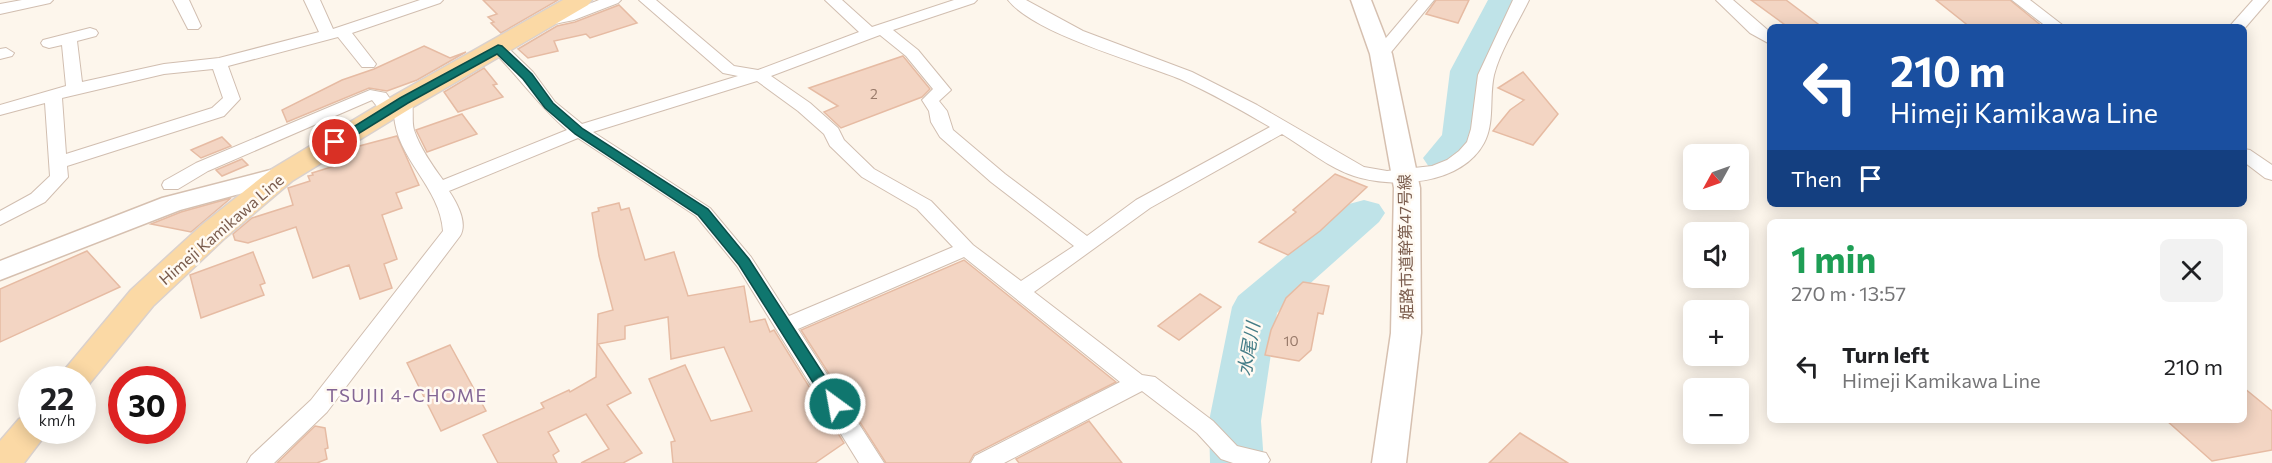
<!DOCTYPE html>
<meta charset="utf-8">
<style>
body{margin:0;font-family:Commissioner,"Noto Sans JP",sans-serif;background:#f2f2f2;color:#202124;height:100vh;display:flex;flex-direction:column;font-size:22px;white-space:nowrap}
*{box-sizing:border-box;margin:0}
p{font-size:20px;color:#757577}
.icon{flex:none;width:33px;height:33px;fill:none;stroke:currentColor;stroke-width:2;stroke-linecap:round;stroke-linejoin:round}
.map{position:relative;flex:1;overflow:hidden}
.sheet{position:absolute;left:1767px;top:219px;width:480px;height:204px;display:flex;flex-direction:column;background:#fff;border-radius:9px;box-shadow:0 3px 15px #0003}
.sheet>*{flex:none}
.top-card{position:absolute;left:1767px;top:24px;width:480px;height:183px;border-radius:9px;box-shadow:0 3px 15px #0003;background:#1a4fa0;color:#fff;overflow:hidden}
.needle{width:39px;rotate:230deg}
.buttons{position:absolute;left:1683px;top:144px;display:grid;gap:12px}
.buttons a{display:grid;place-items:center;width:66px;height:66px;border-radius:9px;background:#fff;box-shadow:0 3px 15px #0003;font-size:30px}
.speed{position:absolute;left:18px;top:366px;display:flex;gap:12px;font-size:30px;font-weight:700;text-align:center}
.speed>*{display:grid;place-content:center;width:78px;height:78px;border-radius:50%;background:#fff;box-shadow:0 3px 15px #0003;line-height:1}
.speed small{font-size:15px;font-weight:400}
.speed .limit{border:9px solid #d22;background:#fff;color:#111}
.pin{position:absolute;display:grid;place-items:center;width:51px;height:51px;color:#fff;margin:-26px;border:3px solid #fff;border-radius:50%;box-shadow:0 2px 6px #0007}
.me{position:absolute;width:66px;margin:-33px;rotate:328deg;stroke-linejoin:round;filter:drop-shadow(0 0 4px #0008)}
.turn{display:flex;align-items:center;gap:21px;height:126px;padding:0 24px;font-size:27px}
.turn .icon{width:78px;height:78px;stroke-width:2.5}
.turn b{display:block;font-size:42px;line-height:51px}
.then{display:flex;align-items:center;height:57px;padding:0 24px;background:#0003;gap:12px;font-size:22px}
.round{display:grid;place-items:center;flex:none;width:63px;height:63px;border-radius:9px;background:#f2f2f2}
.overview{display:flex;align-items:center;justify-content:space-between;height:102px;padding:0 24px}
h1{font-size:36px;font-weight:700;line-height:45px;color:#1e9e55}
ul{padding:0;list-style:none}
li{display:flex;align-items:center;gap:18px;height:90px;padding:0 24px}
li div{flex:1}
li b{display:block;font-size:22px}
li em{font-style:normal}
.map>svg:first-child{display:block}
</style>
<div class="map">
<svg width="2272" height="463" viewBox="0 0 2272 463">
<rect width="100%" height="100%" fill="#fdf6ec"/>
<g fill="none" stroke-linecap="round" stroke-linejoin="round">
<g fill="#bfe3e8" fill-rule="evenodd">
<path d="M1488,0H1522L1486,71L1481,137L1457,167L1443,170L1429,167L1423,158L1442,135L1450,71Z"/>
<path d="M1364,200L1379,204L1385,213L1379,222L1277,313L1261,421L1264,463H1210L1209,421L1232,307L1238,296L1349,204Z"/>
</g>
</g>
<g fill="#f3d5c3" stroke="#e6bba3" stroke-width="1.5">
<path d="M483,0H558L501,33L491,23L494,22L488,17L497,14Z"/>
<path d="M1436,0H1469L1458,23L1426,14Z"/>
<path d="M1751,0H1786L1822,27H1788Z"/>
<path d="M1936,0H2010L2043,27H1970Z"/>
<path d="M619,5L637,23L590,38L586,34L554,41L558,51L528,58L518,49L557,26L575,22Z"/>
<path d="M424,46L450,58L466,52L417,80L387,91L369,88L287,122L282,110L342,80L374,69Z"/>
<path d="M903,56L930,89L922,97L841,128L824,112L838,106L809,88Z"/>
<path d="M484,68L497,84L493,85L503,97L458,112L444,92Z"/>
<path d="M1523,72L1558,114L1533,145L1493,131L1510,110L1524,100L1498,88Z"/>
<path d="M462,114L477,134L427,152L416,130Z"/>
<path d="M397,136L419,185L396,193L402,208L382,215L397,259L384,264L392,288L360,299L349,265L313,278L296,227L248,243L235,240L233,234L252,218L293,205L288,188L310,181L308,176L313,175L312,173L344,163L340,154L348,149Z"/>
<path d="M222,137L231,146L201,158L191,150Z"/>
<path d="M242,159L248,165L222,176L216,170Z"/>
<path d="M1335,174L1367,187L1320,231L1288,255L1259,242L1296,212L1293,210Z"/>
<path d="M231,198L191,232L151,224L181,212Z"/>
<path d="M619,203L621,210L629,208L645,260L674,252L688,296L744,286L750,322L765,319L770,332L774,330L844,443L815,463H673L671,442L675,441L649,379L685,365L711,421L752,411L724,347L671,359L668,317L625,326V339L598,344L631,393L607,405L642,453L623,463H581L609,449L586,414L548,432L559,451L553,455L557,463H498L483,435L544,408L541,403L569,390L570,392L596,377L598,314L613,310L599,256L592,213L599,211L598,208Z"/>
<path d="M87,251L120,287L0,342V289Z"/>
<path d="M253,252L265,283L260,285L264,295L201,318L190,275Z"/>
<path d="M964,260L1116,382L974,454L969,463H886L801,330Z"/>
<path d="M1303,282L1329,286L1323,314L1318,313L1311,350L1299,361L1265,355L1271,330L1286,298Z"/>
<path d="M1200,294L1221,307L1179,340L1158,326Z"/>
<path d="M450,345L486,411L441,431L407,363Z"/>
<path d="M2244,388L2272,411V450L2212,461L2166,420H2244Z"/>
<path d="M1089,421L1122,463H1019L1016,459Z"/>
<path d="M315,426L325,428L328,448L325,449L327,459L317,463H277Z"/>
<path d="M1520,433L1568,463H1489Z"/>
</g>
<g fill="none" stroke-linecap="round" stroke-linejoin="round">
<defs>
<g id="street">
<path d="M22,0H53L50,3L0,14V4Z"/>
<path d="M173,0H189L201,26L198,29H188Z"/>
<path d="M304,0H320L333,29L420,0H443L440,3L352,33L376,64L374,67H362L338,37L228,66L240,99L224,116L67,166L68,177L45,202L0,225V211L31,194L50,176L45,103L0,115V105L66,86L62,45L49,48L43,46L41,43L43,40L90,28L96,30L98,33L96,36L77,41L82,82L164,64L219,58L319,32ZM213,69L223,98L212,108L66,154L62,98L164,74Z"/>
<path d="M599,0H621L618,3L574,20L544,26L536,21L539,18L566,13Z"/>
<path d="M639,0H656L734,66L758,70L859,32L825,0H842L872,27L954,0H977L974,3L893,30L918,50L951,90L939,101L947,111L953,130L1005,174L1087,236L1136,200L1270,127C1241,110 1211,93 1180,79C1138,62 1035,34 1008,0H1026L1083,31L1192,72L1257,105L1364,167L1387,171L1432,166L1447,160L1459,151L1467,142L1471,129L1478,75L1513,0H1529C1517,25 1501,49 1494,75C1489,97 1495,123 1484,143C1461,185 1394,189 1354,176C1329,168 1305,148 1282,134L1150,208L1034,292L1142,375L1155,377L1213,421L1237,446L1266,453L1270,460L1268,463H1233L1221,459L1197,433L1142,391L1004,463H971L975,456L1120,382L964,257L798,329L884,463H859L737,266L696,216L578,138L449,191C457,203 468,223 460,236L327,412L274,463H247L251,456L311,400L443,231C440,186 396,159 394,114H383L372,100L208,171L178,189H164L162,185L164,181L196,163L370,90L386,93L395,106L398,97H410C415,106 411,120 414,130C420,148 432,165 443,180L567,130C539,106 519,77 493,51L491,48L499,43L505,45L533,72L555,102L582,124L738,76L723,73ZM880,35L906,56L933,89L922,100L929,111L931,122L940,137L991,182L1074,246L1021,281L973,245L931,201L874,169L844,140L838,128L810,103L771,76ZM757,81L798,111L824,134L830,146L862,177L917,209L953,247L789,316L751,257L710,208L593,132Z"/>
<path d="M1418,0H1434L1387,57H1375L1373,54L1375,51Z"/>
<path d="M1716,0H1733L1770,32V44L1750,33Z"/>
<path d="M2012,0H2030L2065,27H2047Z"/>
<path d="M2253,0H2269L2244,29L2229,27Z"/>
<path d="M6,48L14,53L12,56L0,59V49Z"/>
<path d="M2244,149L2250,150L2272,165V180L2265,178L2244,162Z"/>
</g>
<g id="secondary">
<path d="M1351,0H1371L1392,54L1420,188L1421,333L1406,463H1372L1391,333L1394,188L1370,54Z"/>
<path d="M282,167L291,170L295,175L291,180L180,210L0,280V261L162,198Z"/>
</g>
<g id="primary">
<path d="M563,0H592L588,5L413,107L292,181L225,238L153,306L85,389L82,390V380H56L131,290L203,224L272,169L395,95Z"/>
<path d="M32,416V430H49L24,463H0V441L19,419Z"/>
</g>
</defs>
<use href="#street" stroke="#d1beb0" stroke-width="2"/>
<use href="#secondary" stroke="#d6c0b0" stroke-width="3"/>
<use href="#primary" stroke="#dad1cd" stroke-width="3"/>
<use href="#street" fill="#fff" fill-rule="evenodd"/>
<use href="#secondary" fill="#fff" fill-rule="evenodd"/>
<use href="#primary" fill="#fbd9a5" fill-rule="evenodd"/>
</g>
<path fill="#0f766e" stroke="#0a4d48" stroke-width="1.5" d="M498,45L502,46L532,74L553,103L583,129L708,209L749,259L840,400L843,404L840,408H829L739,265L698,215L575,134L545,108L523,79L497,54L408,103L340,145L335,146L329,142L400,98Z"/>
<g text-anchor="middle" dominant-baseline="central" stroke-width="5" stroke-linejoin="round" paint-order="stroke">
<g font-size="14" fill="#987a6a">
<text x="874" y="93">2</text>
<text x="1291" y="340">10</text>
</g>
<g font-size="16" fill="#7a5c4d" stroke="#fffaf3">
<text transform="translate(221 229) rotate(-41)">Himeji Kamikawa Line</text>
<text transform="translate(1405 247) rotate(-91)">姫路市道幹第47号線</text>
</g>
<g font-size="18" font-style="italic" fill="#437c86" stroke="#fffaf3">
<text transform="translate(1248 349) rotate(-80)">水尾川</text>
</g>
<g font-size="18" letter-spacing="1.5" fill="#846695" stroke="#fffaf3">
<text x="407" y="395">TSUJII 4-CHOME</text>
</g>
</g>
</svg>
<div class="buttons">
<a><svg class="needle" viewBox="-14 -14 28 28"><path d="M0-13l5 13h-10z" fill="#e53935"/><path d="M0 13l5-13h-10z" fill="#757577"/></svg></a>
<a><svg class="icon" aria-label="sound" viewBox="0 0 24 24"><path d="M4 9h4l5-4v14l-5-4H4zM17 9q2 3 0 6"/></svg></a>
<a>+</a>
<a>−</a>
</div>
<div class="speed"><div>22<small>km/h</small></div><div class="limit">30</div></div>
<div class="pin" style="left:335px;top:142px;background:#d93025"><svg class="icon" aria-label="arrive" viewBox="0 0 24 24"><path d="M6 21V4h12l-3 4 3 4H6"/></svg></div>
<svg class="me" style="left:835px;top:404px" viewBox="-20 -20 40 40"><circle r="17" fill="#0f766e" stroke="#fff" stroke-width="3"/><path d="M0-11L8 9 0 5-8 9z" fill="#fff"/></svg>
<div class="top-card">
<div class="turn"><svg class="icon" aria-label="left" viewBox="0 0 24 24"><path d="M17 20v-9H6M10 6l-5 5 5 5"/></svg><div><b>210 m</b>Himeji Kamikawa Line</div></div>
<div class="then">Then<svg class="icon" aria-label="arrive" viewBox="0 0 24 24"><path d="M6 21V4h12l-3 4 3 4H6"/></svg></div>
</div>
<section class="sheet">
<div class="overview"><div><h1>1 min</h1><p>270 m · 13:57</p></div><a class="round"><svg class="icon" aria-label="close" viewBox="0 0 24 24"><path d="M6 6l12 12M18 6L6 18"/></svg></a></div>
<ul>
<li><svg class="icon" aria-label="left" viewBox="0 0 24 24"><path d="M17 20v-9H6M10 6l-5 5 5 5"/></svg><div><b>Turn left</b><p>Himeji Kamikawa Line</p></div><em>210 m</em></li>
</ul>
</section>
</div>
